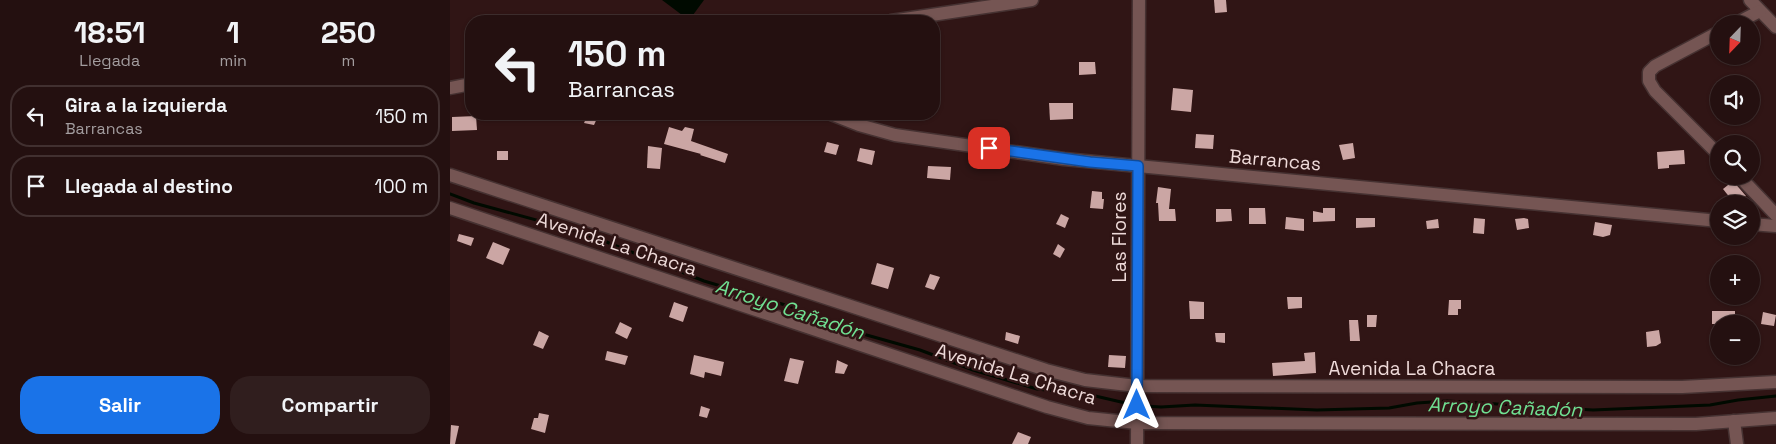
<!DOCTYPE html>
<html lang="es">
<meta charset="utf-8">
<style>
body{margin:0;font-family:"Space Grotesk",sans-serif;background:#301e1e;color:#f1f3f6;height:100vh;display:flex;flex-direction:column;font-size:19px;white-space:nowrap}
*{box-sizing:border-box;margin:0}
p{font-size:16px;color:#a39d9f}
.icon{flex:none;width:28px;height:28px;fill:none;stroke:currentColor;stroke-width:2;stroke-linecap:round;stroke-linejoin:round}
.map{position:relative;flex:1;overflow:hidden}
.drawer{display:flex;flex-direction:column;background:#241010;width:450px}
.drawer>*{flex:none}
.guide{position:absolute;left:15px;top:15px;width:475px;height:105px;border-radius:20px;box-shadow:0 1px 4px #0004,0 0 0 1px #413030;background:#241010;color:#f1f3f6;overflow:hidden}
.needle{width:32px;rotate:203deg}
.tools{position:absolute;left:1260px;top:15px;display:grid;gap:10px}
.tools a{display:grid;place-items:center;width:50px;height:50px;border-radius:50%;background:#241010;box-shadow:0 1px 4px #0004,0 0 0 1px #413030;font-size:25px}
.pin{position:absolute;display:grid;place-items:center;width:42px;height:42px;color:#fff;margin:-21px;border-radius:10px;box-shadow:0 2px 8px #0006}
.me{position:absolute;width:55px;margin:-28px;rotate:0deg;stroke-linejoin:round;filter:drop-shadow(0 0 4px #0008)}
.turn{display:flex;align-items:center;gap:18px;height:105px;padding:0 20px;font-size:22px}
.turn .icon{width:65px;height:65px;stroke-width:2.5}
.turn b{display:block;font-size:35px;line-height:42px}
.eta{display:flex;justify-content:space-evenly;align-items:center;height:85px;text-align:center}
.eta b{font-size:30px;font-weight:800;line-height:35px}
.primary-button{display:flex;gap:10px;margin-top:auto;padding:10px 20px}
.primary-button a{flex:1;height:58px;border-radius:20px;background:#1a73e8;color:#fff;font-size:20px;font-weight:800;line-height:58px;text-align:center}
.primary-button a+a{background:#301e1e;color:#f1f3f6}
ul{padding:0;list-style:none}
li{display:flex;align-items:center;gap:15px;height:62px;margin:0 10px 8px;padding:0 10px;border:2px solid #413030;border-radius:20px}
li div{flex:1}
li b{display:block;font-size:19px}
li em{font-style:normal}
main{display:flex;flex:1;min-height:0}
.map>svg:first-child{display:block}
</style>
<main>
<section class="drawer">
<div class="eta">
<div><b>18:51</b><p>Llegada</p></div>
<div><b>1</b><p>min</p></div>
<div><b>250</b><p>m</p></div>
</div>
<ul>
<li><svg class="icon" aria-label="left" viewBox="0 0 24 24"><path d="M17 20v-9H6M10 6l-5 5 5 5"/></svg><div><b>Gira a la izquierda</b><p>Barrancas</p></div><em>150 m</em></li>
<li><svg class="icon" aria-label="arrive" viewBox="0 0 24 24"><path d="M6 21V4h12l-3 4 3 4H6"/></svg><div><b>Llegada al destino</b></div><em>100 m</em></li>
</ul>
<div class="primary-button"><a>Salir</a><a>Compartir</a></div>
</section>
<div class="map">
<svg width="1326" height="444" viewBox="0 0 1326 444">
<rect width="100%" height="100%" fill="#301515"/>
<path fill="#000a00" d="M212,0H254L243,15L238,17L232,15Z"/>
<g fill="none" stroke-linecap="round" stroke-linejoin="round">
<g stroke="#000a00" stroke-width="3">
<path d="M0,194L24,203L119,229L149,239L254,281L342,307L413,334L470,350L523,370L587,389L641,395L684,405"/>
<path d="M694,406L711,407L745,405L867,410L939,408L967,403L997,401L1143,410L1260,405L1288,400L1326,396"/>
</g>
</g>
<g fill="#cba6a4">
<path d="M764,0H776L777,12L765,13Z"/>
<path d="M629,62H645L646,74L629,75Z"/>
<path d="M723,88L743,90L741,112L721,110Z"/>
<path d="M599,103H623V119L600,120Z"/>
<path d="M138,114H149L144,125L134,123Z"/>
<path d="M26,116L27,130L2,131V117Z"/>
<path d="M219,127L232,131L235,127L244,129L241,141L278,154L275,163L250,155L251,154L214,144Z"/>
<path d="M746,134L764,135L763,149L745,148Z"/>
<path d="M377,142L389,145L386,155L374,152Z"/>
<path d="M903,143L905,158L893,160L889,145Z"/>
<path d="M198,146L212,148L210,169L197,168Z"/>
<path d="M410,148L425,151L422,165L407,161Z"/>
<path d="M1234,150L1235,164L1219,165V168L1208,169L1207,152Z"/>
<rect x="47" y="151" width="11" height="9"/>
<path d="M478,166L501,167L500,180L477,178Z"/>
<path d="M1283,181L1296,196L1287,204H1285L1273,189Z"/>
<path d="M708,187L721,189L719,209H725L726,221H709L708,203H706Z"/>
<path d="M642,191L652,192V199H654L653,209L640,208Z"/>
<path d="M799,208H815L816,224H799Z"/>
<path d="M873,208H885V221L863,222V211L873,213Z"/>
<path d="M766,209H781L782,221L766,222Z"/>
<path d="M611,214L619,218L615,228L606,224Z"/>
<path d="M836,217L854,219V231L835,229Z"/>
<path d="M906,218H925V227L906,228Z"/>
<path d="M1024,218L1035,219L1034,234L1023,233Z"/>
<path d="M1074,218L1078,219L1079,228L1067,230L1065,219Z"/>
<path d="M988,219L989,228L977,229L976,221Z"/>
<path d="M1145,222L1162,225L1160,235L1153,237L1143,235Z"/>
<path d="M9,234L24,238L21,246L7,241Z"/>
<path d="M43,242L60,249L53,265L36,258Z"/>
<path d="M608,244L615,249L610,258L603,254Z"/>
<path d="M427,263L444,268L438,289L421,284Z"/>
<path d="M480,274L490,277L484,290L475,287Z"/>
<path d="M837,297H852V308L838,309Z"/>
<path d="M999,300H1011V309H1008V315H998Z"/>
<path d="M739,301L754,302V319H740Z"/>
<path d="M224,302L238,307L233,322L219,317Z"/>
<rect x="1262" y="311" width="23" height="13"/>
<path d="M1313,312L1326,315L1324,326L1311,324Z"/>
<path d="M917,315H927L926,327H917Z"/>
<path d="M899,320H908L910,341H900Z"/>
<path d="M170,322L182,328L177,339L165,333Z"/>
<path d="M1209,330L1211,343L1206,346L1197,347L1196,332Z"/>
<path d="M89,331L99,336L93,349L83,345Z"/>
<path d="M556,332L570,336L568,344L555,340Z"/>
<path d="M765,333H775V343L766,342Z"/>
<path d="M157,351L178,356L175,365L155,360Z"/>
<path d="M865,352L866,373L823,376L822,363L855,361L854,353Z"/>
<path d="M244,355L274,362L271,376L255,372L254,378L240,374Z"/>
<path d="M659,355L676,356L675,368L658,367Z"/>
<path d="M340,358L354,361L348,384L334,381Z"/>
<path d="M387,360L398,365L394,374L385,373Z"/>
<path d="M251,406L260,409L257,418L249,416Z"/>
<path d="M89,413L99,415L95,433L81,429L84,418H88Z"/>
<path d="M1,425L9,426L5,444H0Z"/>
<path d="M568,432L581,437L578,444H562Z"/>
</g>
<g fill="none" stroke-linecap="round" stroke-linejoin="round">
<defs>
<g id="minor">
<path d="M1300,0L1326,27"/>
<path d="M441,21L582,0"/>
<path d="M1285,24L1310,11"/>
<path d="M1269,32L1205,66L1199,72V81L1205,91L1269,155"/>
<path d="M0,88L21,84"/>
<path d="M381,114L409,125L445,135L614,159L1269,221"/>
<path d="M0,175L596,370L635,380L687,386L1232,387L1326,382"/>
<path d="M1289,176L1326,215"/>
<path d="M0,208L597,407L638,418L687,423L1246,424L1326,418"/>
<path d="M1301,224L1326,226"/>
<path d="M1284,421L1287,444"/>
<path d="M687,444L689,0"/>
</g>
</defs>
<use href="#minor" stroke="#463232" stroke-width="15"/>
<use href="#minor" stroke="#755553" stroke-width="12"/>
</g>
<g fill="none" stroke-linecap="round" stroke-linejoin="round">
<defs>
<path id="route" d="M539,148L640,162L688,166L687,405"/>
</defs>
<use href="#route" stroke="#114b97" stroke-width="12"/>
<use href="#route" stroke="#1a73e8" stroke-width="9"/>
</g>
<g text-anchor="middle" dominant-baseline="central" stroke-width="5" stroke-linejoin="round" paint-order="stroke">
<g font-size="19" fill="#eedad9" stroke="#301515">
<text transform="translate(825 160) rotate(5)">Barrancas</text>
<text transform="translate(669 237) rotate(-90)">Las Flores</text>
<text transform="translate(167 244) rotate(18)">Avenida La Chacra</text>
<text x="962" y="368">Avenida La Chacra</text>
<text transform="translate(566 374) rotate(17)">Avenida La Chacra</text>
</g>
<g font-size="20" font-style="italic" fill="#70e092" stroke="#301515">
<text transform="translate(340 309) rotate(18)">Arroyo Cañadón</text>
<text transform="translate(1055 407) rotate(2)">Arroyo Cañadón</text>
</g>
</g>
</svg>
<div class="tools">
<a><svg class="needle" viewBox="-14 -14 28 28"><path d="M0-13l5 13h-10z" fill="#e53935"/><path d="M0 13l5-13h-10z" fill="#a39d9f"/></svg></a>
<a><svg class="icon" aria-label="sound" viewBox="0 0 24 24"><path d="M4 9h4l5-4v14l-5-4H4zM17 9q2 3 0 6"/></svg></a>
<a><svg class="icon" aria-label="search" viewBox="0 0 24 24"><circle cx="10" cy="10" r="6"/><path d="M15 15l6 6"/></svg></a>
<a><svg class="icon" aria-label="layers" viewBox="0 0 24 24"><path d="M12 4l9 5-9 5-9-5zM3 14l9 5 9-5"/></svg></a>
<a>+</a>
<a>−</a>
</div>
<div class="pin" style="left:539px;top:148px;background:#d93025"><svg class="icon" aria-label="arrive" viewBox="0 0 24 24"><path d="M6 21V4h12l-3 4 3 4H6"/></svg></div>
<svg class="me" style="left:687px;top:405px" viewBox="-20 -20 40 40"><path d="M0-17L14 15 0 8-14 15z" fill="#1a73e8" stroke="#fff" stroke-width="4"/></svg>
<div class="guide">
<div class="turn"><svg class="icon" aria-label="left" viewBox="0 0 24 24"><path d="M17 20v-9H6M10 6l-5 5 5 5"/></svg><div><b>150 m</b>Barrancas</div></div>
</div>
</div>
</main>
